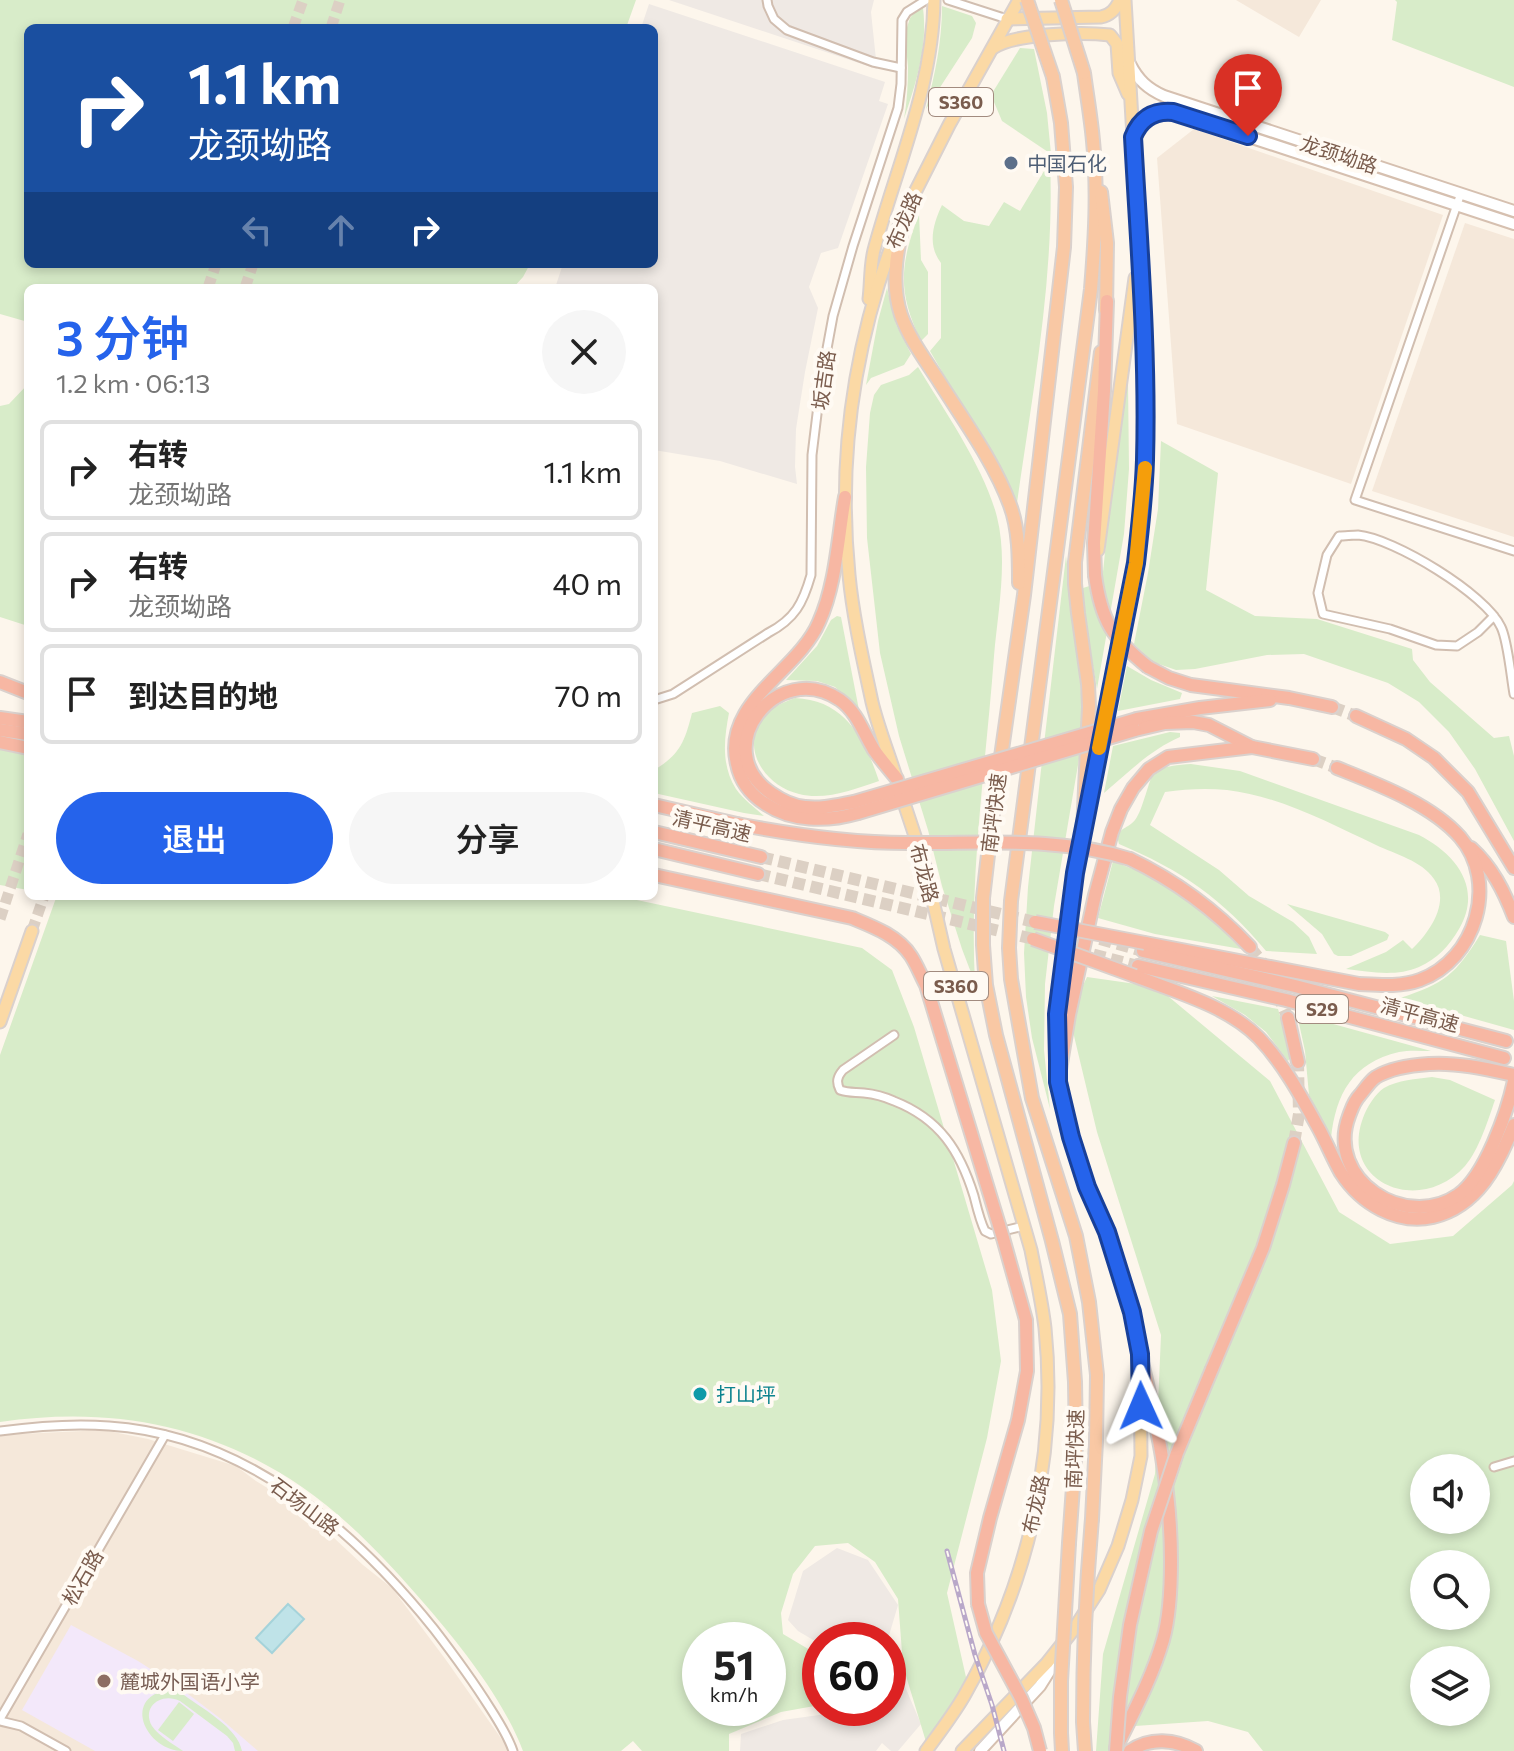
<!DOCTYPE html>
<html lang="zh">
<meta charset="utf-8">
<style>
body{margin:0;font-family:Commissioner,"Noto Sans SC",sans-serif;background:#f6f6f6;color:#222;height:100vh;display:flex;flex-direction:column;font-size:30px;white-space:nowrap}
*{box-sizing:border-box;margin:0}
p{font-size:26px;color:#767676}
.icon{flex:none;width:44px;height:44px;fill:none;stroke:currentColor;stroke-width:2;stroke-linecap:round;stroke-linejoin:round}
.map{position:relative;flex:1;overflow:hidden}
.side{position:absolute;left:24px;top:284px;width:634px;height:616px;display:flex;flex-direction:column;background:#fff;border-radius:12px;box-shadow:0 4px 12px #0003}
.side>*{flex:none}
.top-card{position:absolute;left:24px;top:24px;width:634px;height:244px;border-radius:12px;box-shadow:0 4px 12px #0003;background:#1a4fa0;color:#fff;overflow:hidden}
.fabs{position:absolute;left:1410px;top:1454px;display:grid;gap:16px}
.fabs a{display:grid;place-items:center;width:80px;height:80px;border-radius:50%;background:#fff;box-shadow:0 4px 12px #0003;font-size:40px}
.speed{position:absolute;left:682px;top:1622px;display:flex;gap:16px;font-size:40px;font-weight:700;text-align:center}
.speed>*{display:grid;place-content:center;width:104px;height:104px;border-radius:50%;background:#fff;box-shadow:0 4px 12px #0003;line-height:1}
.speed small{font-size:20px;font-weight:400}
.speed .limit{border:12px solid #d22;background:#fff;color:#111}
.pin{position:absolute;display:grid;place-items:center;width:68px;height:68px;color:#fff;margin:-82px -34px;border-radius:50% 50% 50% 0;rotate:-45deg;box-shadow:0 0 8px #0007}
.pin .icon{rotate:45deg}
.me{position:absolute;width:88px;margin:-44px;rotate:359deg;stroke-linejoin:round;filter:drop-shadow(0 0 6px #0008)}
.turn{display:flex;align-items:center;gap:28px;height:168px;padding:0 32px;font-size:36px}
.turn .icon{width:104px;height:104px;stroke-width:2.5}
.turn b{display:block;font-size:56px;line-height:68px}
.lanes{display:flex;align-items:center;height:76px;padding:0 32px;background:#0003;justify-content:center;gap:40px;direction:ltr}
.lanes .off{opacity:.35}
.round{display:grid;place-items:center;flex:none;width:84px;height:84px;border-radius:42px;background:#f6f6f6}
.summary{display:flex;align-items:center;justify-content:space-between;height:136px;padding:0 32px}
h1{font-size:48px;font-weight:600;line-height:60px;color:#2563eb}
.cta{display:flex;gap:16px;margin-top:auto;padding:16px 32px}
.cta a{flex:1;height:92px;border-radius:48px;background:#2563eb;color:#fff;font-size:32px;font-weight:600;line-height:92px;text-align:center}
.cta a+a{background:#f6f6f6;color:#222}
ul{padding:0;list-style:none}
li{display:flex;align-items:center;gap:24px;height:100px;margin:0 16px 12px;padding:0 16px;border:4px solid #e0e0e0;border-radius:12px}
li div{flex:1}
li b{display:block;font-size:30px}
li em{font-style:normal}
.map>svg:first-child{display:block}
</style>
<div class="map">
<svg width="1514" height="1751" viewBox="0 0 1514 1751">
<rect width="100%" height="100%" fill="#fdf6ec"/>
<g fill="#f5e8da">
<path d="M1236,0H1321L1299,37Z"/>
<path d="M1194,129L1443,215L1351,484L1177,424L1157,158Z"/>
<path d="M1465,223L1514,239V537L1372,491Z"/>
<path d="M103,1430L148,1439L236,1466L256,1481L292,1503L319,1524L363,1565L392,1588L446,1660L510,1751H0V1435Z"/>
</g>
<g fill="#efe9e4">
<path d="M669,0H874L871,12L877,69Z"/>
<path d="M649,4L885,82L879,101L888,104L838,248L821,253L809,287L818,308L805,372L796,429L795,467L797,484L720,461L654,450V288H555L563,264H654V28H641Z"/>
<path d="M837,1548L868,1560L898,1605L888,1639L900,1675L921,1724L898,1751H891L882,1743L876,1751H740L741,1734L783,1720L841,1712L843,1708H888V1640H820V1644L798,1631L788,1620L803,1571Z"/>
</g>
<path fill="#f3e8fa" d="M71,1625L138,1661L180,1688L221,1719L258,1751H95L22,1710Z"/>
<g fill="#d8ecc9" fill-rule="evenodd">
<path d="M0,0H636L626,28H28V264H530L523,277L513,288H28V322L0,314Z"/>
<path d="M1395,0H1514V87L1392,40L1397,2Z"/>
<path d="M942,6L972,16L976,23L972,38L926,109C935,74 942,42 942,6Z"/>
<path d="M923,8C928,47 916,83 904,119C907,102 908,84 908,67C907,52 903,36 909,21C911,14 917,12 923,8Z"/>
<path d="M1020,48L1034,49L1047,113L1051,154L1002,121L991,95Z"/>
<path d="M1050,161C1055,278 1032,395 1016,510L987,449L930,351L941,338V263C927,245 933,224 942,205L964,221L989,226L1004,202L1020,211Z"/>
<path d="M919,214L921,260L928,272V334L921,341C897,291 900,265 919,214Z"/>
<path d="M887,288L896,324L911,354L904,365L871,378L866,385L878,321Z"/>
<path d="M918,367C944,410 985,469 997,517C1008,561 998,611 994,656C986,765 969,873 975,983L962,949L942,886L928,830L899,736L880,653L867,538L866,467L870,413L874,395L881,385L909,375Z"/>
<path d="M1128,381L1129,469L1124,534L1097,689L1083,608V588L1102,582L1115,453Z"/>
<path d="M28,384V626L0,617V406L9,404Z"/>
<path d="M1161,441L1218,473L1206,590L1255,616L1317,619L1412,649L1413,660L1430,682L1494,738L1509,736L1514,756V841L1475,769L1449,732L1419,702L1388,683L1304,654L1267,655L1195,669L1176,670L1153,662L1134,644L1148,573L1158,509Z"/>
<path d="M1066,556L1078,656L1083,720L1079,759L1054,906L1045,984L1044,1050L1050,1109L1032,1038L1026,997L1024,953L1028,887L1041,770Z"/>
<path d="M837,616L841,617L859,710L835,687L817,681L786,680L817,646L831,620Z"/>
<path d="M1127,666L1151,680L1182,693L1180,699L1118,711Z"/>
<path d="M795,698C845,700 865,739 879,781C855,789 825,801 799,794C760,785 735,738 772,709C779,704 787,701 795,698Z"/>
<path d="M720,706L729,713C724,739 721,765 736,789C743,799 755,808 764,816L744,813L654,793V770C680,755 685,741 692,713Z"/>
<path d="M1170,732L1180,733V737C1150,750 1129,772 1104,793L1113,746Z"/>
<path d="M0,747L28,753V890L0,885Z"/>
<path d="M1191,764L1240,771L1419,835C1456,854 1483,888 1459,929C1449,946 1437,959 1419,967C1396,977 1370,972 1346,969L1386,952L1403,940L1412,949C1429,933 1451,902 1434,879C1422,861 1395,854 1376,845C1329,823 1279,796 1227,790C1206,788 1186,789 1165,792L1150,825L1219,870L1249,896L1293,922L1309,937L1317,954L1266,951C1223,899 1181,870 1119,844C1114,828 1127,830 1135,820C1143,810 1149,778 1154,773C1164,765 1179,765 1191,764Z"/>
<path d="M1113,861C1133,869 1152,876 1170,887C1197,903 1219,926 1241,949L1155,934L1098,918Z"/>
<path d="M50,896H618L862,948L892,970L914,1027L992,1290L1001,1361L987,1438L947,1593L968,1686L927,1745L903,1666L898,1599L875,1562L848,1543L815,1546L793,1574L781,1613L783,1634L820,1656V1705L781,1712L729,1734V1751H642L633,1741L621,1751H523C504,1701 464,1650 429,1609C392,1566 349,1519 302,1487C210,1424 109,1406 0,1422V1055L56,898ZM700,1640H768V1708H700Z"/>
<path d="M1287,904L1385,932L1389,935L1387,940L1351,956H1338L1334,954L1322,934Z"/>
<path d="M1480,935L1506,941L1514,1001V1030L1400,998C1444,984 1456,974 1480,935Z"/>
<path d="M1087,977L1157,987L1270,1081L1339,1212L1390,1244L1453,1236L1512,1185L1514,1181V1751H1263L1248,1732L1208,1721L1135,1726L1118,1751H1096L1103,1654L1155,1474L1161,1335L1097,1132L1069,1015ZM1424,1468H1476V1520H1424ZM1424,1564H1476V1616H1424ZM1424,1660H1476V1712H1424Z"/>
<path d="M1212,996L1278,1009L1292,1055L1288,1061L1266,1032L1245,1015Z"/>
<path d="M1297,1014L1431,1051C1420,1051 1409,1050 1399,1052C1352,1063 1336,1094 1331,1138L1309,1095L1305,1051Z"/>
<path d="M1432,1077L1450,1080L1495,1100C1488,1120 1479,1150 1465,1166C1419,1217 1339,1182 1363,1118C1367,1107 1375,1094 1384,1088C1398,1080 1416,1079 1432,1077Z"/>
<path d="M167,1690L179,1692L184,1695C203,1709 238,1728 242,1751H235L233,1743L227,1736L180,1701C162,1692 141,1706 152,1726C159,1736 173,1744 183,1751C147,1751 121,1699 167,1690Z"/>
<path d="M179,1702L194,1714L173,1741L158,1730Z"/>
</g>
<path fill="#bfe3e8" stroke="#a5d3da" stroke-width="2" d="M288,1604L304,1619L272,1653L256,1638Z"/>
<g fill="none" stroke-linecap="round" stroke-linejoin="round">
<g stroke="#dcd0c4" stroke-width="11" stroke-dasharray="11 5.5" stroke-linecap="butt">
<path d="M293,28L303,0"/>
<path d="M331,28L340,0"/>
<path d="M208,288L216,264"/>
<path d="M245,288L253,264"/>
<path d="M0,919L28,834"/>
<path d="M32,931L44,896"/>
</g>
<g stroke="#dcd0c4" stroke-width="12" stroke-dasharray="12 6" stroke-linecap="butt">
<path d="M1332,707L1356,716"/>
<path d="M1313,759L1337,768"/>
<path d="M761,857L1043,924"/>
<path d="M758,874L1042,941"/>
<path d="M1100,939L1143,951"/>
<path d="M1250,947L1265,966L1288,1018"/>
<path d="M1076,950L1138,966"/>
<path d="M1294,1143L1299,1114L1298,1062"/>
</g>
<defs>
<g id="minor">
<path d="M767,0L768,6L774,19L787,30L873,62L901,68"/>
<path d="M948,0L1007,19"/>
<path d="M1461,193L1355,500L1514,551"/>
<path d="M1494,616L1478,632L1457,646L1436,645L1390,629L1323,614L1318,593L1327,555L1339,536C1345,536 1352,535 1358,535C1393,538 1486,594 1501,627C1508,641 1511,678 1514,694"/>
<path d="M654,700L673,694L768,633C795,619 803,603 811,575L812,455L821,381L833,316L853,246L898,108L901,84L902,20L907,12L926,0"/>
<path d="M894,1035L843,1070C837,1077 836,1082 840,1090C848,1093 855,1092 864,1093C874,1094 885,1097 894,1101C940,1119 960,1151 974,1196C977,1208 980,1221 985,1231L991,1234L1024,1226"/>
<path d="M0,1431C37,1426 72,1423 109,1426C244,1435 353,1528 434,1629C454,1655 473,1681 490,1708C499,1722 508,1736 513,1751"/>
<path d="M1494,1467L1514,1461"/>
<path d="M0,1719L165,1435"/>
<path d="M0,1721L21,1726L66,1751"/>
</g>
<g id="secondary">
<path d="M1130,64C1138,80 1148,89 1164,96L1514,211"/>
<path d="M1133,137C1140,119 1153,109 1173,112L1514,224"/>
<path d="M980,1751L1040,1686L1062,1651"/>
</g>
<g id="primary">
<path d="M1007,19L1101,17C1111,15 1116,9 1120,0"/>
<path d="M993,48C1014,33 1084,32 1110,35L1117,44L1119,73L1128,94"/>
<path d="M905,212L949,125L1019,0"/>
<path d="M869,299C871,283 870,266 874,250C896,168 933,87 934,0"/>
<path d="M1098,550L1135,278"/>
<path d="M896,777C888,752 878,727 872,702C863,660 853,617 849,575C837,456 855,339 898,228"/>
<path d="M901,794L925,866L944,949L1031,1250C1036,1276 1042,1302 1045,1328C1058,1455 1028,1585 964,1696C953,1715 939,1733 926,1751"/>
<path d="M1089,802L1136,563L1145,461V374L1139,239L1125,0"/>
<path d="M0,1022L32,931"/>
<path d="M962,1751L1047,1663L1074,1629L1099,1590L1118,1546L1132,1500L1141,1456L1140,1354L1132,1312L1107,1232L1087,1187L1071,1137L1058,1082L1057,1014L1075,873L1085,823"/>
</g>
<g id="trunk">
<path d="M1084,73C1087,96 1091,118 1093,141C1098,190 1095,240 1091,289L1011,901L1009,948L1011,979L1032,1098L1076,1236L1089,1302L1097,1375L1096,1441L1092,1519"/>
<path d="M1053,77L1061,123L1066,187L1064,247L1024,595L992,820L983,898V945L986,985L996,1035L1052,1241L1070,1314L1075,1382L1076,1445L1069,1543"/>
<path d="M1101,192L1107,243L1106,310"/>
<path d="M907,206C899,241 889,279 901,315C909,338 924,358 937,378C962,418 994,461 1010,505C1019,529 1019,558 1019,583"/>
<path d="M1083,830L1089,707L1088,684L1078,613L1075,584V562L1101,352"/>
<path d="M1083,1722L1085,1751"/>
<path d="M1061,1733L1062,1751"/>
</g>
<g id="motorway">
<path d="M845,497C838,537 836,585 819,622C798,672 722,702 737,764C740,780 750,794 764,803C791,822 827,822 858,813"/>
<path d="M1095,575L1094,543L1104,391L1107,301"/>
<path d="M1148,667L1169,678L1191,685L1289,698L1332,707"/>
<path d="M0,682L28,693"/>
<path d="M1356,716L1406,739L1434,758L1468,792L1514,868"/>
<path d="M0,718L28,722"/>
<path d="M1137,719L1200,708L1270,700"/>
<path d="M0,730L28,734"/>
<path d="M1135,730L1165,723L1193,722L1209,725L1252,747L1313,759"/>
<path d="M0,742L28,748"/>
<path d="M854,802C837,805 822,809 805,807C793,806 781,800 771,793C707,749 777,657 840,700C857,712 863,732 874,750C881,760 889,769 897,779"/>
<path d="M654,805L737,824"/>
<path d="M654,832L761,857"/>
<path d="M1471,848C1492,867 1504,891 1514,917"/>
<path d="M654,849L758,874"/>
<path d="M1130,859C1176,881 1215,910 1250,947"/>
<path d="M654,875L852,918C874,927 898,936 911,956C917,965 921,976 926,985L999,1225"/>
<path d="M1145,943L1359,984C1379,985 1401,987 1420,980C1476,960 1499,882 1460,837C1431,804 1377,784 1337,768"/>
<path d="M1143,951L1295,986L1506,1041"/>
<path d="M1138,966L1286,1000L1504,1058"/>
<path d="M1135,976C1176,992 1228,1006 1259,1038C1284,1064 1302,1098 1319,1129C1327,1144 1333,1159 1341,1173C1361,1204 1397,1225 1433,1217C1478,1206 1498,1165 1514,1125"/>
<path d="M1288,1018L1298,1062"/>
<path d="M1514,1075C1487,1069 1457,1062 1429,1064C1413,1065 1391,1068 1376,1077C1370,1081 1365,1089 1360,1095C1354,1101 1352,1108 1349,1116C1325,1180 1406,1231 1458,1195C1485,1176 1507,1113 1514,1081"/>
<path d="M1058,1082L1069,1015L1095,895L1112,832L1121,809L1133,788L1149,769L1168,757L1252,747"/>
<path d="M1212,1369L1263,1248L1283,1185L1294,1143"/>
<path d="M978,1604L977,1573L990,1518L1018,1420L1027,1371L1026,1320L1003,1238"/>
<path d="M1116,1748C1133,1713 1152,1678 1163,1640C1170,1615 1171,1587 1171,1561C1171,1487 1157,1425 1140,1354"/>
<path d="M1130,1751C1150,1737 1175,1739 1196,1751"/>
</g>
</defs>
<use href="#minor" stroke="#d1beb0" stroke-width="11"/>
<use href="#secondary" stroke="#d6c0b0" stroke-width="14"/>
<use href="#primary" stroke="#dad1cd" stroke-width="15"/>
<use href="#trunk" stroke="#dad1cd" stroke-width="16"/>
<use href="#motorway" stroke="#dad1cd" stroke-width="16"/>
<use href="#minor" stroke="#fff" stroke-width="7"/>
<use href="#secondary" stroke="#fff" stroke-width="10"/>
<use href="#primary" stroke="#fbd9a5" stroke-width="11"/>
<use href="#trunk" stroke="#f9c8a4" stroke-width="12"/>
<use href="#motorway" stroke="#f7b7a3" stroke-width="12"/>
<defs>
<path id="rail" d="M947,1551L975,1655L992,1705L1004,1751"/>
</defs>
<use href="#rail" stroke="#b9a8c9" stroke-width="5"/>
<use href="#rail" stroke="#fffaf3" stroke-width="2" stroke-dasharray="6" stroke-linecap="butt"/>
<defs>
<g id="trunk-bridge">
<path d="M1027,0L1053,77"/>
<path d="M1061,0L1084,73"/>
<path d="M1083,1722C1083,1654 1086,1587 1092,1519"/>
<path d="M1061,1733V1681L1069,1543"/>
</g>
<g id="motorway-bridge">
<path d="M1095,575C1101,620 1112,638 1148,667"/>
<path d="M854,802L1137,719"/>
<path d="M858,813L1135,730"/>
<path d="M737,824C794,835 849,843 907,843C982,844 1058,836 1130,859"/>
<path d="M1035,922L1145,943"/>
<path d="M1033,939L1135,976"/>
<path d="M999,1225L1003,1238"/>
<path d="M978,1604L986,1633L1021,1698L1034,1728L1040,1751"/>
<path d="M1116,1751L1120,1697L1130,1625L1151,1531L1177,1453L1212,1369"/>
</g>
</defs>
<use href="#trunk-bridge" stroke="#dad1cd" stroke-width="16" stroke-linecap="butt"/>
<use href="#motorway-bridge" stroke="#dad1cd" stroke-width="16" stroke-linecap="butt"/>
<use href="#trunk-bridge" stroke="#f9c8a4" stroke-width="12"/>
<use href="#motorway-bridge" stroke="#f7b7a3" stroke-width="12"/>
</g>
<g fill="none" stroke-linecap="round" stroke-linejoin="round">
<defs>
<path id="route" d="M1141,1406L1140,1354L1132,1312L1107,1232L1087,1187L1071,1137L1058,1082V1060L1057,1014L1075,873L1136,563C1140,529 1144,495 1145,460C1148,353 1139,244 1133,137C1140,119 1153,110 1173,112L1248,136"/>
</defs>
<use href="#route" stroke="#184099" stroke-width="20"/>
<use href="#route" stroke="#2563eb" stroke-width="14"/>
<path stroke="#f59e0b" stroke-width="14" d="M1099,748L1136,563L1145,468"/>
</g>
<circle fill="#5c6f8a" stroke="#fffaf3" stroke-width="3" cx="1011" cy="163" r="8"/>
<circle fill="#0f9aa8" stroke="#fffaf3" stroke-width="3" cx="700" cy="1394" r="8"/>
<circle fill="#8d6e63" stroke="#fffaf3" stroke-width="3" cx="104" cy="1681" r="8"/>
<g text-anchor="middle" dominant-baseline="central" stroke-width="8" stroke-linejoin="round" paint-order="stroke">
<g fill="#fffaf3" stroke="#a28b7f" stroke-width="2">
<rect x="929" y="88" width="64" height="28" rx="6"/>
<rect x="924" y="972" width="64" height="28" rx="6"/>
<rect x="1296" y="995" width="52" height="28" rx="6"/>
</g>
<g font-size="18" font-weight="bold" fill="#7a5c4d">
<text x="961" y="102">S360</text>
<text x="956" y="986">S360</text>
<text x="1322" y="1009">S29</text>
</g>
<g font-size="20" fill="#7a5c4d" stroke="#fffaf3">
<text transform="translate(1339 154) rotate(18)">龙颈坳路</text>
<text transform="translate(903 220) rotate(-67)">布龙路</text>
<text transform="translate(823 380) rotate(-82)">坂吉路</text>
<text transform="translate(993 813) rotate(-83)">南坪快速</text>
<text transform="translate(712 825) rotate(13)">清平高速</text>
<text transform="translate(925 873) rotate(75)">布龙路</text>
<text transform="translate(1420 1014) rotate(15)">清平高速</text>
<text transform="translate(1074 1449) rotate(-88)">南坪快速</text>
<text transform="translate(1035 1504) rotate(-78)">布龙路</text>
<text transform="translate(305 1506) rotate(37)">石场山路</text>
<text transform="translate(82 1577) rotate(-60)">松石路</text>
</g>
<g font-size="20" fill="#4e5e75" stroke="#fffaf3" text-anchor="start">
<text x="1027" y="163">中国石化</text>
</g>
<g font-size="20" fill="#0d838f" stroke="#fffaf3" text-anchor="start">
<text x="716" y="1394">打山坪</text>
</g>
<g font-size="20" fill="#785e54" stroke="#fffaf3" text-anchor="start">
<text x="120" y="1681">麓城外国语小学</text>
</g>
</g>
</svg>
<div class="fabs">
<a><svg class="icon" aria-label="sound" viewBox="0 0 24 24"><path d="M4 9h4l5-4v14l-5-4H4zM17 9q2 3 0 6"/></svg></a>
<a><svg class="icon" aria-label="search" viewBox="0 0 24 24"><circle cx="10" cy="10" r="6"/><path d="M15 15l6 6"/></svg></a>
<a><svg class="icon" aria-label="layers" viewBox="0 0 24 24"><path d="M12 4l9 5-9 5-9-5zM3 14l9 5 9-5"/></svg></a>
</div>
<div class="speed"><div>51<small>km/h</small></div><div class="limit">60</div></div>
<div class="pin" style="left:1248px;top:136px;background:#d93025"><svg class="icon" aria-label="arrive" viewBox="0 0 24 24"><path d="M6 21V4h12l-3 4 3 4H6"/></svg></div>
<svg class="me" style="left:1141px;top:1406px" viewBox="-20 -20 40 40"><path d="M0-17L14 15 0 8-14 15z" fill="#2563eb" stroke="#fff" stroke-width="4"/></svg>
<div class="top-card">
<div class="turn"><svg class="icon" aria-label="right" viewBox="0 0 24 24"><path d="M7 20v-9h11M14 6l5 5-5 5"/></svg><div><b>1.1 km</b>龙颈坳路</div></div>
<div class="lanes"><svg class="icon off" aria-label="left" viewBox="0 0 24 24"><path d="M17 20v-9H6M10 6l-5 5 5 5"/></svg><svg class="icon off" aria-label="ahead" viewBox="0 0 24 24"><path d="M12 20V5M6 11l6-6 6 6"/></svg><svg class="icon" aria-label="right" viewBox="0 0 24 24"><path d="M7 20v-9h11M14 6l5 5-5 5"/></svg></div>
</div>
<section class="side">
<div class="summary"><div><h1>3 分钟</h1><p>1.2 km · 06:13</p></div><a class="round"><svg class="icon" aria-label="close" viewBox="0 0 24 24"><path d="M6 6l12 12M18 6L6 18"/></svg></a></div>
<ul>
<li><svg class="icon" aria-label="right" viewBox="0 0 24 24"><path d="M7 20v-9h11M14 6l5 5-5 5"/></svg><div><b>右转</b><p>龙颈坳路</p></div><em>1.1 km</em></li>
<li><svg class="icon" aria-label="right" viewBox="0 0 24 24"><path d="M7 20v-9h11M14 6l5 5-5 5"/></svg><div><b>右转</b><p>龙颈坳路</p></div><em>40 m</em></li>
<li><svg class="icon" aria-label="arrive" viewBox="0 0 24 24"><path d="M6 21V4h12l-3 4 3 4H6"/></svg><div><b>到达目的地</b></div><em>70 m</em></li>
</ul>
<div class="cta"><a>退出</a><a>分享</a></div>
</section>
</div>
